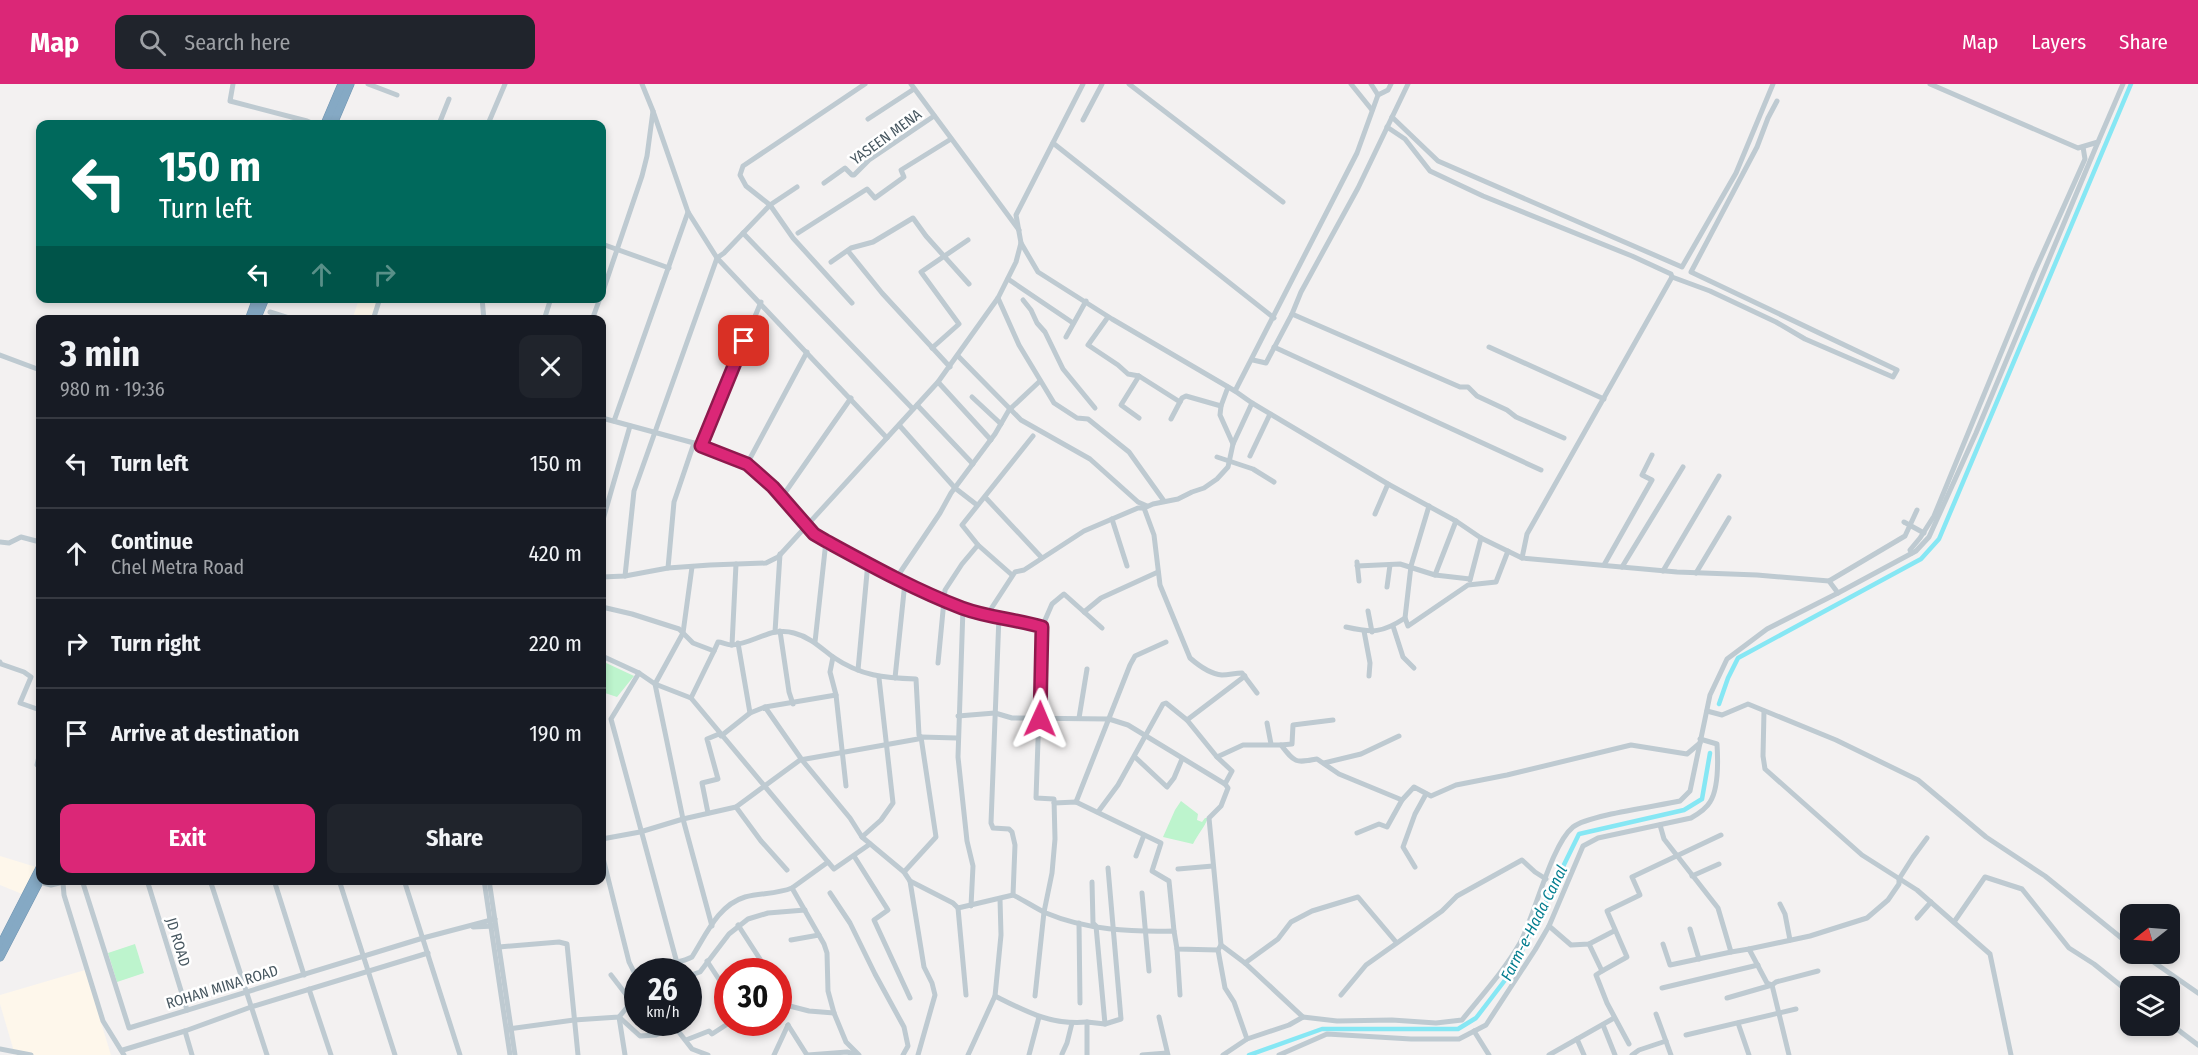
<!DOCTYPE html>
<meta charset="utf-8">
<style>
body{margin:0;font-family:"Fira Sans Condensed",sans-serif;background:#20242c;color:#f1f3f6;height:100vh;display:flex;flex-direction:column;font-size:22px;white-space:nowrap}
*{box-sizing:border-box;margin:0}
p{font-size:20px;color:#9ea1a6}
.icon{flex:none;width:33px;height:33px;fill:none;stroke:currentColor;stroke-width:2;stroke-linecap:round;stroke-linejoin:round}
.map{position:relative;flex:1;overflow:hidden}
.sheet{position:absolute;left:36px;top:231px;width:570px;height:570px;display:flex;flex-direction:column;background:#171b24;border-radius:12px;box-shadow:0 3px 9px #0003}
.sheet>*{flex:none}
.guide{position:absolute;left:36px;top:36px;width:570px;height:183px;border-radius:12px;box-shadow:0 3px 9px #0003;background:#00695c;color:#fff;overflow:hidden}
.needle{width:39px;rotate:253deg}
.buttons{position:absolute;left:2120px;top:820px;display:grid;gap:12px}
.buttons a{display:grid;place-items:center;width:60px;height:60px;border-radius:12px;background:#171b24;box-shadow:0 3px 9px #0003;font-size:30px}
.speed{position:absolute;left:624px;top:874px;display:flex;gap:12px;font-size:30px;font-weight:700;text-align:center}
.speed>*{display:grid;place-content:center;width:78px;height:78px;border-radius:50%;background:#171b24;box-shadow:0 3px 9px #0003;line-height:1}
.speed small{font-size:15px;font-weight:400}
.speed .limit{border:9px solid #d22;background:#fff;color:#111}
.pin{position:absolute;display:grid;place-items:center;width:51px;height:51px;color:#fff;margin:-26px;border-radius:12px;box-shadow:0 3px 9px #0006}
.me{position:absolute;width:66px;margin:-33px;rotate:1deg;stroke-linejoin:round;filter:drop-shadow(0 0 4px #0008)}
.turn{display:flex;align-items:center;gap:21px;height:126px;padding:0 24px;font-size:27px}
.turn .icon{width:78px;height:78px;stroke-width:2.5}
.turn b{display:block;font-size:42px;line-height:51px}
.lanes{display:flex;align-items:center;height:57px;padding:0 24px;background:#0003;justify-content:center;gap:30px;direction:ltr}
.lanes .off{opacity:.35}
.round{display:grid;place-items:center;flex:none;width:63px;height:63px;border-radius:12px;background:#20242c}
.head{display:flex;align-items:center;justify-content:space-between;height:102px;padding:0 24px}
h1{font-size:36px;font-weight:700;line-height:45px}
.button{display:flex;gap:12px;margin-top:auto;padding:12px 24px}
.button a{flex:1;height:69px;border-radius:12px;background:#db2777;color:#fff;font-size:24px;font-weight:700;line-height:69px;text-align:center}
.button a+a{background:#20242c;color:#f1f3f6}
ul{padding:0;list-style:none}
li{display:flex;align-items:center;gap:18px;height:90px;padding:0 24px;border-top:2px solid #363941}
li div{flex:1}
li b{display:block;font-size:22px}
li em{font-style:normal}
header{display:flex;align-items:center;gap:36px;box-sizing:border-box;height:84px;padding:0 30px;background:#db2777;color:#fff}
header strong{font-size:28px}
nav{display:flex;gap:33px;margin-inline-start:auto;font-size:21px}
.search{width:420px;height:54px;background:#20242c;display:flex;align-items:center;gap:15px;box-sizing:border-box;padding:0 21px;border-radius:12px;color:#9ea1a6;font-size:22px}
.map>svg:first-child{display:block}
</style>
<header>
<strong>Map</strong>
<div class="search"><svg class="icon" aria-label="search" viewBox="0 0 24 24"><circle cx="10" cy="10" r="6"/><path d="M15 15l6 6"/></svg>Search here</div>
<nav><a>Map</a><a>Layers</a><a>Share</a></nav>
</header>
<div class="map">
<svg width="2198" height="971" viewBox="0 0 2198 971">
<rect width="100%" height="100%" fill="#f3f1f1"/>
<g fill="#fef7eb">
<path d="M359,215H378L372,235L352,236Z"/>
<path d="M0,772L36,783L22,810L0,801Z"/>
<path d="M85,886L111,971H15L0,920V911Z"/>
</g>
<g fill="#bdf4cd">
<path d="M602,577L634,592L617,613L602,608Z"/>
<path d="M1181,717L1198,730L1197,736L1202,738L1205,734H1208C1204,744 1198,750 1193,760L1163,753L1175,726Z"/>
<path d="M135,860L144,889L117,898L108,869Z"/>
</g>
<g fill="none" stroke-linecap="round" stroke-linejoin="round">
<g stroke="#86e7f4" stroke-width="4.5">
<path d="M1719,620L1728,594L1738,574L1921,475L1939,455L2131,0"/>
<path d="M1249,971L1322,945H1458L1476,934L1512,887L1579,750L1684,726L1702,715L1710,669"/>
</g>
<defs>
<g id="highway">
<path d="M325,40L342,0"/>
<path d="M333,40L350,0"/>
<path d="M249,236L257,214"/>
<path d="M256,236L265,214"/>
<path d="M0,862L40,784"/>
<path d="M0,873L40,796"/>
</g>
</defs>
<use href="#highway" stroke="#7094b0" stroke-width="9"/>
<g stroke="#becad1" stroke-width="5">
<path d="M233,0L230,17L307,37L314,40"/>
<path d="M368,0L397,11"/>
<path d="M911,0L1019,146"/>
<path d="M1129,0L1283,118"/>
<path d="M1351,0L1372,26"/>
<path d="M1930,0L2078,64L2098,58L2123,0"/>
<path d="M1378,11L1388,6L1391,0"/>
<path d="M653,27L688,128L717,174L887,354"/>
<path d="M1392,33L1438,77L1682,183L1736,89L1773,0"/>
<path d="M868,35L914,5"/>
<path d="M1083,36L1102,0"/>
<path d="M439,40L449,15"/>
<path d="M488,40L505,0"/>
<path d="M1387,43L1405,55L1430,87L1483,112L1632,172L1671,190L1672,193L1710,207L1776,238L1805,255L1893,293L1897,286L1691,188L1757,63L1768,34L1777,17"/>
<path d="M1053,59L1274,234"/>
<path d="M824,99L845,84L852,91H854L869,76L934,32"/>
<path d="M743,149L913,325"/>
<path d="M798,149L867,105L875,114L904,93L901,86L951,55"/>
<path d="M1021,159L1038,188L1112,235L1235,307L1252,319L1388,400L1456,437L1481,454L1522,474L1677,488L1757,491L1829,497L1838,509L1916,467L1929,453L1976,349L2098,58"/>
<path d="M602,160L669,184"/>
<path d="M848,167L882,209L950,283"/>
<path d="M831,178L851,164L873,158L913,134L926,152L969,200"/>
<path d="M1008,195L1073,239"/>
<path d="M602,210L642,92L647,72L653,27L642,0"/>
<path d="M482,214L484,236"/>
<path d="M998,214L1019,261L1054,319L1077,334L1088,335L1129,368L1164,417"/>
<path d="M1023,216L1031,226L1037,239L1045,248L1063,285L1095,324"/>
<path d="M852,219L793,154L770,121L746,102L740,91L743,82L865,0"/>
<path d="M270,228L295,236"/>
<path d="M1292,230L1460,303H1468L1477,312L1507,326L1516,333L1564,354"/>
<path d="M1108,233L1088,261L1118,281L1128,290L1139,292L1180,318"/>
<path d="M373,236L380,214"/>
<path d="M544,236L551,214"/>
<path d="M592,236L600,214"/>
<path d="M1066,253L1086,217"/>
<path d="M1274,263L1541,386"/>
<path d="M1489,263L1604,315"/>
<path d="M932,264L959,240L921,188L968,156"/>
<path d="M0,271L40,286"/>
<path d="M958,272L1021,336L1090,375L1138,418L1147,422"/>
<path d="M1253,276L1266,279L1292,230L1301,208L1358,104L1408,0"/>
<path d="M1139,292L1121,321L1139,334"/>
<path d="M938,298L991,356"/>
<path d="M1235,307L1357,69L1378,11L1371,0"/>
<path d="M972,313L1001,340"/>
<path d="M917,321L973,380"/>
<path d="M602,334L694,359L747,380L773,403L814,450L826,457C870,481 915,506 962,524C989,534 1015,535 1042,543"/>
<path d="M1171,335L1182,314L1186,312L1221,322"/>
<path d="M614,337L688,128"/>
<path d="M899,341L955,404L977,421"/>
<path d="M1233,360L1252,319"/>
<path d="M701,362L761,218"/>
<path d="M1250,372L1270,330"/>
<path d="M1217,373L1253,385L1274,398"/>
<path d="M747,380L807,268"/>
<path d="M782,413L851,314"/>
<path d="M985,413L1042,474"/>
<path d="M1429,422L1411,482L1405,534L1408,542L1468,501L1496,498L1508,467"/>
<path d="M1144,424L1154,451L1160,501L1190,574C1198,581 1210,590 1222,591C1229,591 1235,589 1242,589L1257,609"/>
<path d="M1375,430L1388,400"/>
<path d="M1112,435L1127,482"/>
<path d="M1904,438L1924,449"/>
<path d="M602,439L630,342"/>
<path d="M0,458L9,459L21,453L40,458"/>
<path d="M1912,469L1910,466L1920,454L1934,432L2034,189L2085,75L2083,63"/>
<path d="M1522,474L1527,450L1672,193"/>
<path d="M1357,478L1359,497"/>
<path d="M1604,481L1652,396L1642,391L1652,371"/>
<path d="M1357,482L1400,480L1435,491L1470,495"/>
<path d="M692,483L683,549L655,600L683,735L712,842"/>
<path d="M1622,483L1683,383"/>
<path d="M668,484L674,418L694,359"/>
<path d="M1663,487L1719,392"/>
<path d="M1696,489L1729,434"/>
<path d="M1012,491L978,461L962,441L1033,352"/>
<path d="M1435,491L1456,437"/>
<path d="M625,492L634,407L717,174L724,169L770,121L797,103"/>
<path d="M602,493L625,492L668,484L710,481L766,479L778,473L938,298L998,214L1016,178L1021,159L1016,131L1083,0"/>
<path d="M1470,496L1481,454"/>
<path d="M1829,497L1905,452L1917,426"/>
<path d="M1387,503L1390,481"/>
<path d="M602,523L632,530L679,545L693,559L714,567L718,558C722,558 727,561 732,561C753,560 771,542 794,549C810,553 821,564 833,573C861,592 884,594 916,595L919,651L921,653L936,753L904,788"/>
<path d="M963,524L958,673L967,757L973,782L971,822"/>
<path d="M1368,527L1372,548"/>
<path d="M1084,528L1101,514L1158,488"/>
<path d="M987,531L1015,488L1024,486L1084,447L1138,424H1144L1153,420L1178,415L1192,408L1204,404L1217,395L1228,383L1233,360L1220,331L1221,322L1228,303"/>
<path d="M999,532L991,739L993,744L1009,745L1012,748L1015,761L1013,811"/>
<path d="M1393,542L1403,573L1414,584"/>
<path d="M1346,543C1373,549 1382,549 1405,534"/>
<path d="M780,547L789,608L793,620"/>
<path d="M1364,547L1370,579L1369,592"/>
<path d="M775,548L780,470"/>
<path d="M815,558L826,457"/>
<path d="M738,559L750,629"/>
<path d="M732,561L736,480"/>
<path d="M602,572L639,589L655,600L691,614L828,778L792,804"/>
<path d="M833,573L830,588L836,611L846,702"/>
<path d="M0,578L1,580L24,588L31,593L20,619L40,626"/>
<path d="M938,579L945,506L962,480L978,461"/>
<path d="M858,586L868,478"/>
<path d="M639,589L611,635L677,879"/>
<path d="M895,594L905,498L899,490L940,429L951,409L995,350L1009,326L1040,297"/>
<path d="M691,614L714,567"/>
<path d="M765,623L836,611"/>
<path d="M1707,627L1722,631L1748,620L1836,656L1918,696L1986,753L2045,792L2130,861"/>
<path d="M1764,627L1763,672L1765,685L1862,771L1917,806L1990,870L2011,971"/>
<path d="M958,632L995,629L1012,634L1109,635L1128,641L1225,700L1228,704L1221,722L1209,734L1221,861"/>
<path d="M1079,634L1087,585"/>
<path d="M1187,636L1245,592"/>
<path d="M1267,639L1271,660"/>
<path d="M1281,661L1292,660L1293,641L1333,636"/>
<path d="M40,668L37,681L40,683"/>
<path d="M1135,673L1167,703L1174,694L1182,675"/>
<path d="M1324,679L1361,670L1399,652"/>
<path d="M1225,700L1232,687L1217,673L1243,661H1281C1295,679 1295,679 1317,675L1339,690L1402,716L1414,703L1431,712L1456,701L1507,691L1631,661L1687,670L1700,659"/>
<path d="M1076,718L1130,581L1135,572L1166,558"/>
<path d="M1054,719L1076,718L1161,759L1152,787L1169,797L1174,847"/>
<path d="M736,723L761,757L787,786"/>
<path d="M1098,728L1118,701L1163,620L1166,619L1187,636L1217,673"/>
<path d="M708,729L702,699L718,695L707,655L719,650L721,652L750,629L765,623L802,676L850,734L862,753L904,788L910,797L953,819L958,824L1013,811C1024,816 1035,824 1046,829C1086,846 1131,848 1174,847L1177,865L1218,866L1221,861L1245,879L1303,933"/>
<path d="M1660,741L1664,755L1718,824L1731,868L1749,865L1767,899L1772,901L1789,971"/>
<path d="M1357,749L1379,740L1387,743L1402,716"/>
<path d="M862,753L881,736L893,719L879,594"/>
<path d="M602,755L640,748L683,735L736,723L800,676L918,655L921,653L957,654"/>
<path d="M602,770L629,878L638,896"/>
<path d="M854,772L888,826L874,836L910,914"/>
<path d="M1136,772L1144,751"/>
<path d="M828,778L834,785L870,760"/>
<path d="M1415,783L1403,763L1415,730L1426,710"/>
<path d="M1178,785L1213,782"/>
<path d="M1692,792L1719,780"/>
<path d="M82,796L129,944L423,854L495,835"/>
<path d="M147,796L187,926"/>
<path d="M210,796L267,971"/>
<path d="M274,796L304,891"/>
<path d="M339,796L395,971"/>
<path d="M404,796L460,971"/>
<path d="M484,796L510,971"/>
<path d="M489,796L515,971"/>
<path d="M910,797L924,883L932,899L935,911L918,971"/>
<path d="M39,798L51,801L72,796"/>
<path d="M1092,798L1093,839L1096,842L1105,940"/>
<path d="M63,799L64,811L103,937L124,971"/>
<path d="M830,809L850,839L875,890L904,943L908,962L903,971"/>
<path d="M1142,809L1149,887"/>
<path d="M1780,820L1785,830L1790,856"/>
<path d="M958,824L966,911"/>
<path d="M1917,834L1931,818"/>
<path d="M1954,838L1985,793L2022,805L2069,864L2094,880L2130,909"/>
<path d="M1079,839L1080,919"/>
<path d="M738,841L765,883"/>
<path d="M1549,842L1571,861L1589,860L1614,847"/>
<path d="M473,843L494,842"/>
<path d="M1690,845L1699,875"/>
<path d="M791,856L819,851"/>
<path d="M1589,860L1602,887L1627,873L1607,827L1640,811L1632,793L1721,751"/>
<path d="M1663,860L1670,881L1731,868"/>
<path d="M499,863L559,858L567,860L578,971"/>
<path d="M1177,865L1180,911"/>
<path d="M1749,865L1810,852L1867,834L1888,816L1899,800V795L1913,773L1927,754"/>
<path d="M1218,866L1225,904L1234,918L1247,955"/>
<path d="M2142,870L2198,909"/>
<path d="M707,877L724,903"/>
<path d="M1245,879L1278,855L1291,838L1312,827L1358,813L1396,858"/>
<path d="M1602,887L1596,891L1607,919L1629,960"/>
<path d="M655,888C664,878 679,880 692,873C706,851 718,821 745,813C761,809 777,810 792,804L824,860L827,869L828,907L834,929L846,958L859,971"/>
<path d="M611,891L631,917"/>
<path d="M688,892L700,888L729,850L748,835L768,829L805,826"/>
<path d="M1662,904L1758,881"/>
<path d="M309,905L331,971"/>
<path d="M1341,911L1366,881L1442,827L1457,812L1522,776L1535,788L1546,795"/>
<path d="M995,912C1027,928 1050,941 1087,938"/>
<path d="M1035,912L1044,828L1052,789L1055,755L1054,715L1036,714L1042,543L1052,520L1064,510L1102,544"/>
<path d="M1727,914L1772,901L1776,898L1818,887"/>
<path d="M778,919L809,927L834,929"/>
<path d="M1656,930L1671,971"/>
<path d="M619,933L640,952L656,951L675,943L692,965L708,971"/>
<path d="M619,933L625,971"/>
<path d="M1159,933L1168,971"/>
<path d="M1738,939L1749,971"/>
<path d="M2169,939L2198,961"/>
<path d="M788,941L807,971"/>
<path d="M1603,941L1615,971"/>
<path d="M508,945L574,936L619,933L638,910"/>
<path d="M185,947L192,971"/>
<path d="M1474,947L1489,971"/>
<path d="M1686,951L1796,925"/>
<path d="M1577,955L1584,971"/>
<path d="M686,956L709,947L712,950L729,939"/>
<path d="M0,965L31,971"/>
<path d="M123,966L185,947L251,923L428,869"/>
<path d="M1062,970L1067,959L1072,939"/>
<path d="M774,971L788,941"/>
<path d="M808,971L847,968L857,971"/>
<path d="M968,971L995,912L1001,851L1000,815"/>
<path d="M1029,971L1039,933"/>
<path d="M1087,971V938L1105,940L1121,935L1108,784"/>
<path d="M1142,971L1167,969"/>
<path d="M1223,971L1247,955L1289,941L1303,933L1337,937L1392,936L1436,939L1462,936C1482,911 1504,887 1520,859C1535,831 1551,761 1573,743C1588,731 1658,722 1680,717L1690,707L1710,611L1727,575L1767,545L1838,509"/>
<path d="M1279,971L1327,950L1411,955H1459L1486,941L1535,866L1549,842L1583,762L1598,754L1691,734C1698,730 1706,725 1710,718C1719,704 1718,676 1717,660L1700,655"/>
<path d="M1549,971L1614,934"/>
<path d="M1632,971L1639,966L1666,957"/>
</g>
<use href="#highway" stroke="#85a9c4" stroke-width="8"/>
</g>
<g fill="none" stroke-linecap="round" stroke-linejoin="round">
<defs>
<path id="route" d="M744,257L701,362L747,380L773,403L814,450L826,457C870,481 915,506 962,524C989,534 1015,535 1042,543L1040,635"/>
</defs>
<use href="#route" stroke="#8e194d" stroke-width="15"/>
<use href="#route" stroke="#db2777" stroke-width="10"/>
</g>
<g text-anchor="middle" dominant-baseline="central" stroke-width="5" stroke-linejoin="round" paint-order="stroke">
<g font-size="15" fill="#475760" stroke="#fff">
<text transform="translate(886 53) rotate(-36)">YASEEN MENA</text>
<text transform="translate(178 858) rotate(73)">JD ROAD</text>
<text transform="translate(222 903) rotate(-17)">ROHAN MINA ROAD</text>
</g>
<g font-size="16" font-style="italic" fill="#047e90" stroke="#fff">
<text transform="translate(1534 839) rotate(-63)">Farm-e-Hada Canal</text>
</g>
</g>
</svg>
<div class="buttons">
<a><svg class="needle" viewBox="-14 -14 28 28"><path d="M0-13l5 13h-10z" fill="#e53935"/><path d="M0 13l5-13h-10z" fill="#9ea1a6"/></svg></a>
<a><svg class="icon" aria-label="layers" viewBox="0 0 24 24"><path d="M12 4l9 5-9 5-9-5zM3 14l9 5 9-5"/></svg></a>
</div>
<div class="speed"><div>26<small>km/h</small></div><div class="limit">30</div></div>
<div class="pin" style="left:744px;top:257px;background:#d93025"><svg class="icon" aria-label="arrive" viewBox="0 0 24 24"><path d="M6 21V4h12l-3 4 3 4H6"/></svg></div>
<svg class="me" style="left:1040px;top:635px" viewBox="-20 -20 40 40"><path d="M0-17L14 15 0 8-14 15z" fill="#db2777" stroke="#fff" stroke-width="4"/></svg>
<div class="guide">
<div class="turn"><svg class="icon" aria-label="left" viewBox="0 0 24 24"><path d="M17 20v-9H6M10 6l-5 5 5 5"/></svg><div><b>150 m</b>Turn left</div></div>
<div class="lanes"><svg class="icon" aria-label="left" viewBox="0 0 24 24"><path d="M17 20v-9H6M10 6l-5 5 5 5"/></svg><svg class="icon off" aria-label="ahead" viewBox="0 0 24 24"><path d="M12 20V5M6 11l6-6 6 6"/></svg><svg class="icon off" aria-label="right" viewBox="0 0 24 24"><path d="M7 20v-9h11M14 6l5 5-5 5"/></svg></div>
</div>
<section class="sheet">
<div class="head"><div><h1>3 min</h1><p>980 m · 19:36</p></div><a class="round"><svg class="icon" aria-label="close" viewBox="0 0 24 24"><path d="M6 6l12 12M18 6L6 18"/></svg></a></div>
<ul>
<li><svg class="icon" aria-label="left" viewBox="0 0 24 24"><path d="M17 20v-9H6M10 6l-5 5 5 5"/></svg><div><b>Turn left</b></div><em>150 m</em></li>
<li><svg class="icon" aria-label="ahead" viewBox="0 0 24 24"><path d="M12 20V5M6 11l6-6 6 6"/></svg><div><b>Continue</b><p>Chel Metra Road</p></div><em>420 m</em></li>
<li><svg class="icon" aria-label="right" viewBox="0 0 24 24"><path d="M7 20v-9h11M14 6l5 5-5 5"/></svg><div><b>Turn right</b></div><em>220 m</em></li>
<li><svg class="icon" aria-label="arrive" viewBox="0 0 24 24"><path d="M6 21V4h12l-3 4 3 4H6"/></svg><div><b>Arrive at destination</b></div><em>190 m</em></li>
</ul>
<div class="button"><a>Exit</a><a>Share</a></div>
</section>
</div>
